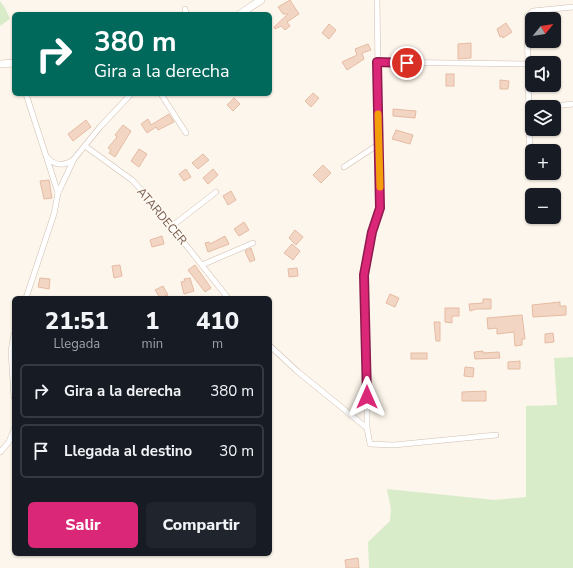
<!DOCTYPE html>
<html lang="es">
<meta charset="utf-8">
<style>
body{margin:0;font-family:"Nunito Sans",sans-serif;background:#20242c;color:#f1f3f6;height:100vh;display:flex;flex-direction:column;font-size:15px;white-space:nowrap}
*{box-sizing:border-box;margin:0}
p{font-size:13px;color:#9ea1a6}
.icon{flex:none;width:22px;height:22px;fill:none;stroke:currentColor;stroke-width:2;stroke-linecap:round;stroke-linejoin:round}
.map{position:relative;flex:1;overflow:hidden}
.side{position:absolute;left:12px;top:296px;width:260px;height:260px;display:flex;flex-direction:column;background:#171b24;border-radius:6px;box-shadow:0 1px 3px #0004}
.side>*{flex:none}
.top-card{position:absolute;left:12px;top:12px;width:260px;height:84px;border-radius:6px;box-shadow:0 1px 3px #0004;background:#00695c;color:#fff;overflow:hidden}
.needle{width:26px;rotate:60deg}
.fabs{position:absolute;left:525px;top:12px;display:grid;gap:8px}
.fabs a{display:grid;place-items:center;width:36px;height:36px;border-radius:6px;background:#171b24;box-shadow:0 1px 3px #0004;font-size:20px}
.pin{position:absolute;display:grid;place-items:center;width:34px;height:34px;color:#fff;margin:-17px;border:2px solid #fff;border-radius:50%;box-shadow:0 1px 4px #0007}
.me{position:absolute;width:44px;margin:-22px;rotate:0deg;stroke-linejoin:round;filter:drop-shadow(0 0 3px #0008)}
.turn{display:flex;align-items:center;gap:14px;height:84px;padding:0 16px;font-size:18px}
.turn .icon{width:52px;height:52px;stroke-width:2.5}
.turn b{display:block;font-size:28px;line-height:34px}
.eta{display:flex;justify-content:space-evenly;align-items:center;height:68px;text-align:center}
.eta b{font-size:24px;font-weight:800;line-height:28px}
.action{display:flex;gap:8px;margin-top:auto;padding:8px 16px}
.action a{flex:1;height:46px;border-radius:6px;background:#db2777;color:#fff;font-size:16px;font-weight:800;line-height:46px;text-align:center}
.action a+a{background:#20242c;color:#f1f3f6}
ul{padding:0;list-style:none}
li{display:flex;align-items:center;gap:12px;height:54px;margin:0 8px 6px;padding:0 8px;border:2px solid #363941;border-radius:6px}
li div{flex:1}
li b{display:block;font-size:15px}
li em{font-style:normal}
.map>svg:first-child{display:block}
</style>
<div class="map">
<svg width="573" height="568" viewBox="0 0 573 568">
<rect width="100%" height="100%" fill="#fdf6ec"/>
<g fill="#d8ecc9">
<path d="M0,1L5,8L10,19L0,26Z"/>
<path d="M573,357V568H369L368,542L390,521L391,509L387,489L495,500L526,497V406L557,405L554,358Z"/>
</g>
<g fill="#f3d5c3" stroke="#e6bba3">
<path d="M290,0L299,14L287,22L290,26L285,30L281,26L275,29L274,27L288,14H283L278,7Z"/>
<path d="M506,23L512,32L503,38L502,36L500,37L497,29Z"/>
<path d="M329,24L336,30L329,39L322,33Z"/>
<path d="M471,43V58L458,59V44Z"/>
<path d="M368,44L371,50L362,53L364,59L347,70L342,62L357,55L355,49Z"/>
<rect x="446" y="74" width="8" height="12"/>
<path d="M500,80L509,81L508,89H500Z"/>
<path d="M313,93L319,98L311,107L305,101Z"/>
<path d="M234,98L240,104L233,111L227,105Z"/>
<path d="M393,109L416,111L415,118L393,116Z"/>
<path d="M169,114L174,122L158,130L156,127L147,133L141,124L148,119L151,125Z"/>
<path d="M86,120L91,127L73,141L68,134Z"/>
<path d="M123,125L131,131L115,157L109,153L111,150L108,148L117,137L115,135Z"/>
<path d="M396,130L413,135L410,144L392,139Z"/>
<path d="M139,149L147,154L139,167L131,161Z"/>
<path d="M203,154L209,160L198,169L192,163Z"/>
<path d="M323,165L331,173L321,183L313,175Z"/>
<path d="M186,169L191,177L184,181L179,174Z"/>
<path d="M213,169L218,175L208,184L203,178Z"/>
<path d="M49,180L52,198L44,199L40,181Z"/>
<path d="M231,191L236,200L228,205L223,196Z"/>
<path d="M244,222L249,230L239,236L234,229Z"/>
<path d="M295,230L303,237L296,245L289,238Z"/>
<path d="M162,236L164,244L152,247L150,240Z"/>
<path d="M225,236L229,244L208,252L205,243L209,242L210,244Z"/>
<path d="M292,244L300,251L293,260L284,253Z"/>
<path d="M251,248L255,260L250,262L245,251Z"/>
<path d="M120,265L122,276L114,278L112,266Z"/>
<path d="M195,265L211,288L205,292L188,270Z"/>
<path d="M297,268L298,276L289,277L288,269Z"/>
<path d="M40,278L50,279L49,289L38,287Z"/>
<path d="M190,278L194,291L184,294L181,282L185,281L184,279Z"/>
<path d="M163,286L168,295L160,298L155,290Z"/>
<path d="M390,294L399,298L395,307L386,303Z"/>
<path d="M483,299H491V309H476L470,311L469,304L483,303Z"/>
<path d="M560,302V306H566V315L533,317L532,305Z"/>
<path d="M445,308H459V316H452V323L445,322Z"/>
<path d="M522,315L525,339H522V345L515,346L514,332L497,334V328L488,329L487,318Z"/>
<path d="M434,322H440V341H436Z"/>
<path d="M553,333L554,342L545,343V334Z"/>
<path d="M483,351V353L499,352L500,358L475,359L474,352Z"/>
<rect x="411" y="353" width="16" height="6"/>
<path d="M520,361V369H508V362Z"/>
<path d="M465,367L474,368L473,377L464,376Z"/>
<path d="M486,391V401H462V392Z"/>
<path d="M358,558L359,568H346L345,560Z"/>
</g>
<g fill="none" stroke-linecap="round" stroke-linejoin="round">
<defs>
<g id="street">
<path d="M377,0L380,208L372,232L364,275L367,337V428L370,444L394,445L496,435"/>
<path d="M185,9L186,14"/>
<path d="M377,62L528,64"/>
<path d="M26,94L58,193L54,214L26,298"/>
<path d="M161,94L186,133"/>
<path d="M545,107L573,104"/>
<path d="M85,146L132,180L147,196L228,298"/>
<path d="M47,157C54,166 65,166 73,160"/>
<path d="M530,165L527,16L533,11L573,7"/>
<path d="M344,167L379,144"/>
<path d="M58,193L74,159L100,127L131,94"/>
<path d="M172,226L216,192"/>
<path d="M202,265L253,243"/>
<path d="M14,334L11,351L14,397"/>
<path d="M270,346L297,371L367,428"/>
<path d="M0,452L9,442L14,429"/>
</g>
<g id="secondary">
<path d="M240,14L261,0"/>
<path d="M0,64L14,63"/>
</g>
</defs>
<use href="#street" stroke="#d1beb0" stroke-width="6"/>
<use href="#secondary" stroke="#d6c0b0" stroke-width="8"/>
<use href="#street" stroke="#fff" stroke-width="5"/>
<use href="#secondary" stroke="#fff" stroke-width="7"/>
</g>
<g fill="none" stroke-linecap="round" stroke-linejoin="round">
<defs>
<path id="route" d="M367,397L364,275L372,232L380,208L377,62L407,63"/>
</defs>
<use href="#route" stroke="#8e194d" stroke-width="10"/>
<use href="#route" stroke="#db2777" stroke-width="7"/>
<path stroke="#f59e0b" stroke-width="7" d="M378,114L380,187"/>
</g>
<g text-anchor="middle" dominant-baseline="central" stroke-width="3" stroke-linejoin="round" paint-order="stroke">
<g font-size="12" fill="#7a5c4d" stroke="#fffaf3">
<text transform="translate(162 216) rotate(50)">ATARDECER</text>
</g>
</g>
</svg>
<div class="fabs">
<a><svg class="needle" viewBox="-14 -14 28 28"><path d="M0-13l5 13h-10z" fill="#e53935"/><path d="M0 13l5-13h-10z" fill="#9ea1a6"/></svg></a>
<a><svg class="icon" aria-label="sound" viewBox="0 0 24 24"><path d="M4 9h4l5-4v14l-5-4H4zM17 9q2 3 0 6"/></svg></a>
<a><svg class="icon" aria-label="layers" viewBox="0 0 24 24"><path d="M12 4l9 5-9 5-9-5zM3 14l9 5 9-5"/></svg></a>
<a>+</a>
<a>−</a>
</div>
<div class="pin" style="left:407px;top:63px;background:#d93025"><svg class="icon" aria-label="arrive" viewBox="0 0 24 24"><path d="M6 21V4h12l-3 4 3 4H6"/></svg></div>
<svg class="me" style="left:367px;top:397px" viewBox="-20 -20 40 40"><path d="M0-17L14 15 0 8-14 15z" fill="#db2777" stroke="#fff" stroke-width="4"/></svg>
<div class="top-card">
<div class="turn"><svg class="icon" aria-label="right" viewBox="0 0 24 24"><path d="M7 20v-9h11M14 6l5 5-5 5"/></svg><div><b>380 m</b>Gira a la derecha</div></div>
</div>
<section class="side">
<div class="eta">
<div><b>21:51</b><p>Llegada</p></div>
<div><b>1</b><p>min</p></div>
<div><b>410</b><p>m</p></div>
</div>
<ul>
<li><svg class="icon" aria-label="right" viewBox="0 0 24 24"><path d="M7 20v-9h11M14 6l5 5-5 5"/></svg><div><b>Gira a la derecha</b></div><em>380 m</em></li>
<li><svg class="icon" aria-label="arrive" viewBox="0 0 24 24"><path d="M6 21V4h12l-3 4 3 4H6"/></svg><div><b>Llegada al destino</b></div><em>30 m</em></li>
</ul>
<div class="action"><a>Salir</a><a>Compartir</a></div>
</section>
</div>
